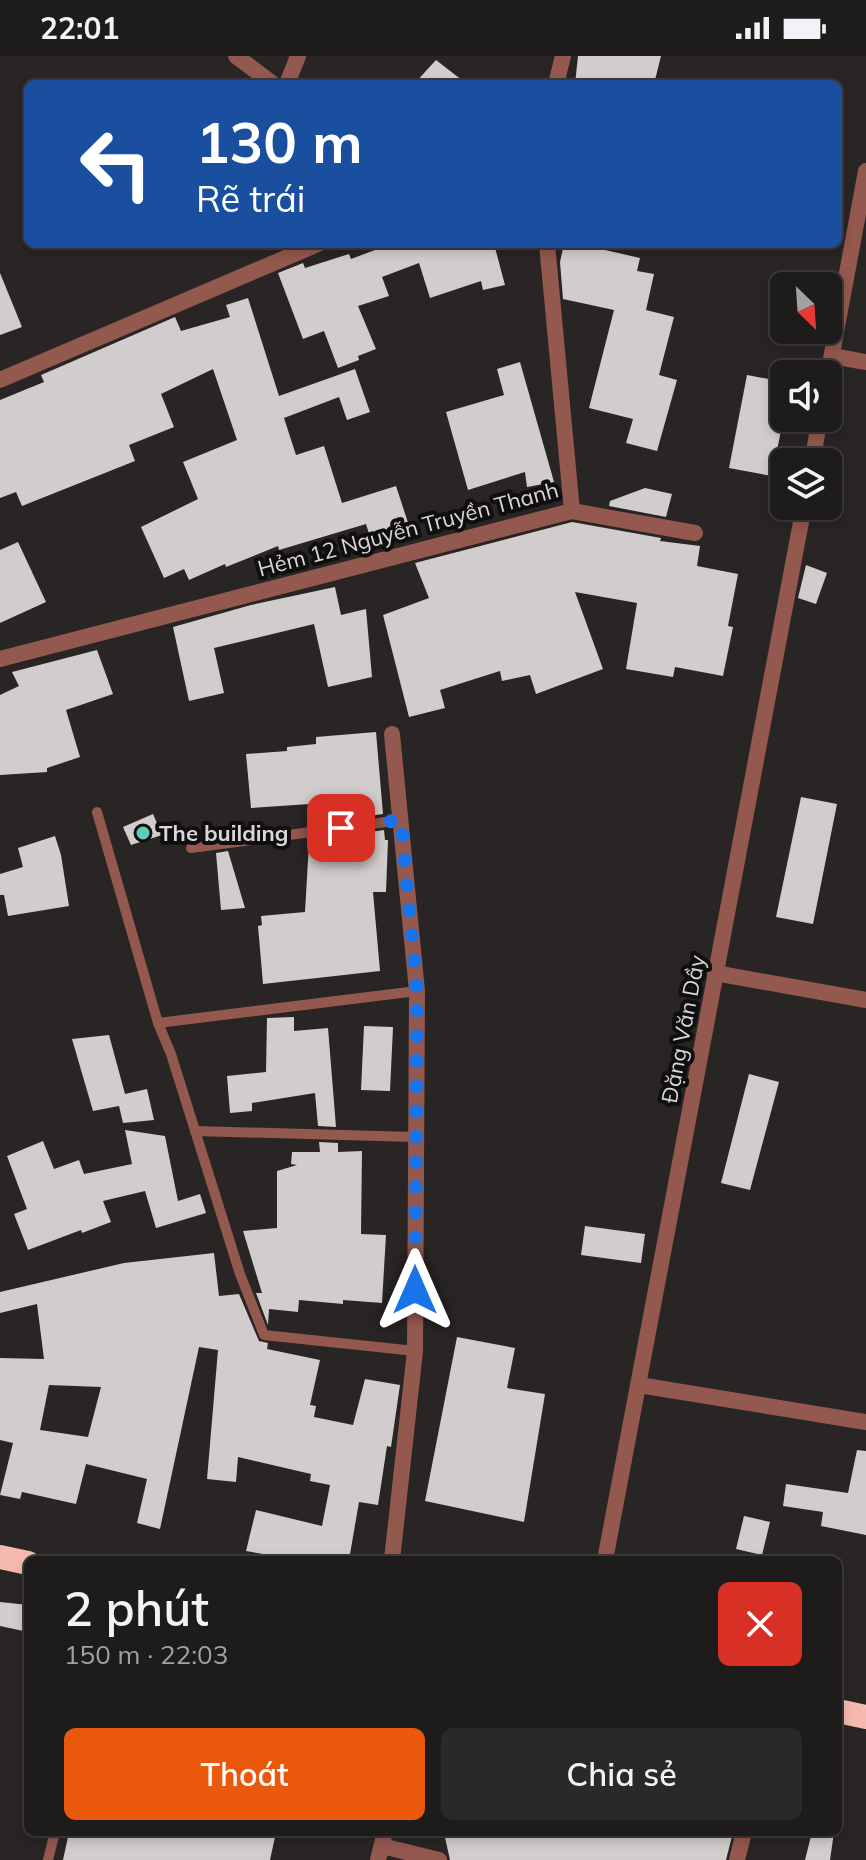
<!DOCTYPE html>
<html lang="vi">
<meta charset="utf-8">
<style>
body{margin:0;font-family:Mulish,sans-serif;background:#2b2928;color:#f1f3f6;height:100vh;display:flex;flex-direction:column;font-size:30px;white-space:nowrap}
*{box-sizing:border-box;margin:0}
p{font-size:26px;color:#a1a1a3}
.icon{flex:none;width:44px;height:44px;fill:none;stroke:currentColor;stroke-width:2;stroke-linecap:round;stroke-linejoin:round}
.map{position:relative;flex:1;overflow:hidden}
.sheet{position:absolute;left:24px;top:1500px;width:818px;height:280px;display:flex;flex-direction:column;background:#1e1c1b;border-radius:12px;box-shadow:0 4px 12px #0003,0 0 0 2px #3c3a3a}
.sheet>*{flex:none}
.top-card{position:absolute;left:24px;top:24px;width:818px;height:168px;border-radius:12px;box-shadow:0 4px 12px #0003,0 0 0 2px #3c3a3a;background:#1a4fa0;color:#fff;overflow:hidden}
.needle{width:52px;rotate:155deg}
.buttons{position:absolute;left:770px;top:216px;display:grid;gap:16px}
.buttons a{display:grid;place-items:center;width:72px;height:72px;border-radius:12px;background:#1e1c1b;box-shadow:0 4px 12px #0003,0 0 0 2px #3c3a3a;font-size:40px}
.pin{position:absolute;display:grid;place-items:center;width:68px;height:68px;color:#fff;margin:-34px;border-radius:16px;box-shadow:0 4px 12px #0006}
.me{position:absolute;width:88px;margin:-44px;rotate:0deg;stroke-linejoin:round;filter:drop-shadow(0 0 6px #0008)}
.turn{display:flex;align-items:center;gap:28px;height:168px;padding:0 40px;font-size:36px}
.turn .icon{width:104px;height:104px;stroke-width:2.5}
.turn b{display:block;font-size:56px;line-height:68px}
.round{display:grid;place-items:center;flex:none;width:84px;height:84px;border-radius:12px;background:#2b2928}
.headline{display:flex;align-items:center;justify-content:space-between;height:136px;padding:0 40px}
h1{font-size:48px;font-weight:600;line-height:60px}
.action{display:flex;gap:16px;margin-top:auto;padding:16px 40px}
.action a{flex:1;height:92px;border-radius:12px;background:#ea580c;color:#fff;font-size:32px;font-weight:600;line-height:92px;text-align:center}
.action a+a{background:#2b2928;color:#f1f3f6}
.status{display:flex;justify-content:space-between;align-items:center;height:56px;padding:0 40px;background:#1e1c1b;direction:ltr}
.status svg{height:22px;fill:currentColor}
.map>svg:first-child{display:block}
</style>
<div class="status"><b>22:01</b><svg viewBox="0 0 49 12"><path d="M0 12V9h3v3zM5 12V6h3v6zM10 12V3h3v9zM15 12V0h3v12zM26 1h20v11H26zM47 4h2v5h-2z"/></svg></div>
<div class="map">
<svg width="866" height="1804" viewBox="0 0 866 1804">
<rect width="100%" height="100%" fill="#282524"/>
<g fill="#d2cdcd" fill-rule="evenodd">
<path d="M578,0H661L654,28H575Z"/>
<path d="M436,4L467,28H414Z"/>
<path d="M391,188H494L505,229L483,234L481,225L430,242L419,207L382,221L389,240L358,250L376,293L358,300L359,304L338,312L324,275L303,283L278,217L303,207L305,212L349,198L351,203Z"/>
<path d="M564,188H579L640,202L637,215L654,218L646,254L674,261L659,319L677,324L657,395L626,387L633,363L589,352L614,254L563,243L560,206Z"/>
<path d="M0,217L22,271L0,279Z"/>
<path d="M248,242L279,340L355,313L370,356L347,364L339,341L284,362L296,399L324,390L342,447L396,430L412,479L373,491L366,468L279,494L278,490L226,511L225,508L189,524L184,513L164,522L141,471L198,443L183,406L237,384L213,313L161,338L174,371L129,389L135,405L22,450L16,436L0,442V344L44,326L41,319L175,261L181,275L230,261L226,249Z"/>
<path d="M520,306L554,426L527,431L525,416L468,434L446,356L504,339L497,313Z"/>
<path d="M747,319L784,326V359L772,420L729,412Z"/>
<path d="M645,432L672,438L666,461L609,450L610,445Z"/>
<path d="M572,466L661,482L660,485L700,490L697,510L738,518L728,570L733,571L723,620L675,611L673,621L626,613L637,547L575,536L603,613L536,638L530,619L502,625L500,615L440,634L445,652L409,661L383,559L429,542L415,507Z"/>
<path d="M18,486L46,546L0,567V494Z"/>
<path d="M806,509L827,517L816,548L798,542Z"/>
<path d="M335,531L341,559L366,553L372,621L328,631L314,568L214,592L224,637L189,645L173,571L251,549Z"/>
<path d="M97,594L113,638L66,654L80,701L47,712V716L0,719V639L19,630L12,616Z"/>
<path d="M376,676L383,758L355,762L354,745L251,752L246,698L287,695V691L316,688V681Z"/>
<path d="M801,741L837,748L813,868L776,861Z"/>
<path d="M153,758L162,779L131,789L123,771Z"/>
<path d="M384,774L385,784H388L386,836H373L380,915L263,928L258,870L262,869L261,860L305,856L309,787L357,789L356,778Z"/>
<path d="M55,780L61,799L69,850L8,860L4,839H0V818L23,811L18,792Z"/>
<path d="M228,795L245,852L221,854L216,797Z"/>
<path d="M294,961V975L328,972L336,1071L318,1070L315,1037L252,1047V1055L230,1057L227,1020L266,1016L267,962Z"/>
<path d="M364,970L393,971L390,1035L361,1034Z"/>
<path d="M109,979L125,1038L147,1033L154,1064L123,1067L119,1050L93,1055L72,983Z"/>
<path d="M749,1018L779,1026L750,1134L721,1127Z"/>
<path d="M125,1074L165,1080L178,1145L200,1138L206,1157L156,1172L145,1135L103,1145L111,1166L82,1177L81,1174L28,1194L14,1158L27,1153L7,1100L43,1085L54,1113L79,1104L84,1118L132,1108Z"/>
<path d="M319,1086L338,1087V1096L362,1095L361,1178L386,1179L382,1247L343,1244V1248L299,1244L298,1256L269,1253L268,1269L256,1237H262L243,1175L277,1172V1115L297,1109L291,1108L292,1096H320Z"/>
<path d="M585,1170L645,1178L641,1207L581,1199Z"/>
<path d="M214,1197L219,1240L239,1238L259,1285L268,1287L267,1293L320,1304L310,1349L316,1350L314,1361L353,1369L365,1323L400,1329L391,1391L387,1390L378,1449L359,1446L349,1504H297L246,1495L256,1454L322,1470L330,1429L310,1425L311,1418L238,1401L236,1426L207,1423L218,1294L199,1291L160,1473L137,1467L147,1423L86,1408L76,1448L22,1436L20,1443L0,1439L13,1387L0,1384V1302L44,1303L37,1248L0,1257V1236L124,1207ZM49,1329L101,1331L88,1381L40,1374Z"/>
<path d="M457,1281L515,1292L507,1332L545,1338L524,1466L425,1445Z"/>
<path d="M857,1394L866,1395V1479L821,1470L823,1456L783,1450L786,1428L848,1437Z"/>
<path d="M744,1460L770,1466L762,1499L736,1493Z"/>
<path d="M0,1546L28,1549V1576L0,1570Z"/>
<path d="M69,1776H276L270,1804H63Z"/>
<path d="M492,1776H733L726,1804H450L444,1777L490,1781Z"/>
<path d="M812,1776H834L830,1804H805Z"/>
</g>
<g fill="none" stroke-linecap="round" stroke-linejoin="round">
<g stroke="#93584e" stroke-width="10">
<path d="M97,756L158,967L171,998L240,1218L264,1279L415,1295"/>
<path d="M191,792L401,764"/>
<path d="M158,967L417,935"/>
<path d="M195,1075L415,1081"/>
<path d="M48,1804L55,1776"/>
</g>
<g stroke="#93584e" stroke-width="16">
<path d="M236,0L273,28"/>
<path d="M287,28L298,0"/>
<path d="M556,28L563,0"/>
<path d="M832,300L866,306"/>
<path d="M828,319L866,115"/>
<path d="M0,324L318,188"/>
<path d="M812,406L820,362"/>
<path d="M572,455L695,477"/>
<path d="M0,603L572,455L547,188"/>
<path d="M715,917L866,944"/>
<path d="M639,1329L866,1366"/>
<path d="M392,1504L415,1295L417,935L392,678"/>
<path d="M605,1504L804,450"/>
<path d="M382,1790L439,1804"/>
<path d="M378,1804L385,1776"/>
<path d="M737,1804L744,1776"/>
</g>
<g stroke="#f5b9ae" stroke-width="24">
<path d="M0,1501L28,1507"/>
<path d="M838,1655L866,1661"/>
</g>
</g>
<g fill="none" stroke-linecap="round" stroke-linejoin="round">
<path stroke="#1a73e8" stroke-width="14" stroke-dasharray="0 25.2" d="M341,772L401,764L417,935L415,1234"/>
</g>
<circle fill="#5cceba" stroke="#100e0e" stroke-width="3" cx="143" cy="777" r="8"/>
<g text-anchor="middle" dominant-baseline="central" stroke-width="8" stroke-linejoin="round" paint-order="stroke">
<g font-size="22" fill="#d9d7d7" stroke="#100e0e">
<text transform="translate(408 473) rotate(-15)">Hẻm 12 Nguyễn Truyền Thanh</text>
<text transform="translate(683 973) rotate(-79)">Đặng Văn Dầy</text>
</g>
<g font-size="22" font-weight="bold" fill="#d9d7d7" stroke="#100e0e" text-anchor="start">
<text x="159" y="777">The building</text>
</g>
</g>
</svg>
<div class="buttons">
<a><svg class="needle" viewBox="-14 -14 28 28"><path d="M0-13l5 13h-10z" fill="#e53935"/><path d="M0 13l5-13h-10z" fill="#a1a1a3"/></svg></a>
<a><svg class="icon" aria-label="sound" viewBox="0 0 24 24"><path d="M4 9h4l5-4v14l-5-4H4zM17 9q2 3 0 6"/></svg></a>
<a><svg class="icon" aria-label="layers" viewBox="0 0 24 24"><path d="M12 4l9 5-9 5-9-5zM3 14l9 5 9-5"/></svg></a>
</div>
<div class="pin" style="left:341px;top:772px;background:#d93025"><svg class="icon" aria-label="arrive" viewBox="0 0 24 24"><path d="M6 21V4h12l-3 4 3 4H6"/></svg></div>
<svg class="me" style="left:415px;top:1234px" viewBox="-20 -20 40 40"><path d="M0-17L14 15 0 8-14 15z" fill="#1a73e8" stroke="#fff" stroke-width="4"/></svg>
<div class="top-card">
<div class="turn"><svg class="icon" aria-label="left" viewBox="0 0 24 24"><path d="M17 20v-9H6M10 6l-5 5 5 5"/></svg><div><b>130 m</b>Rẽ trái</div></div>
</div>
<section class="sheet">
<div class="headline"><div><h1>2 phút</h1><p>150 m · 22:03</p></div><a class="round" style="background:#d93025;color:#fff"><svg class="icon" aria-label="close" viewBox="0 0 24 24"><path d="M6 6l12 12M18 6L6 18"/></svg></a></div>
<div class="action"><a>Thoát</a><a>Chia sẻ</a></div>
</section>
</div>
